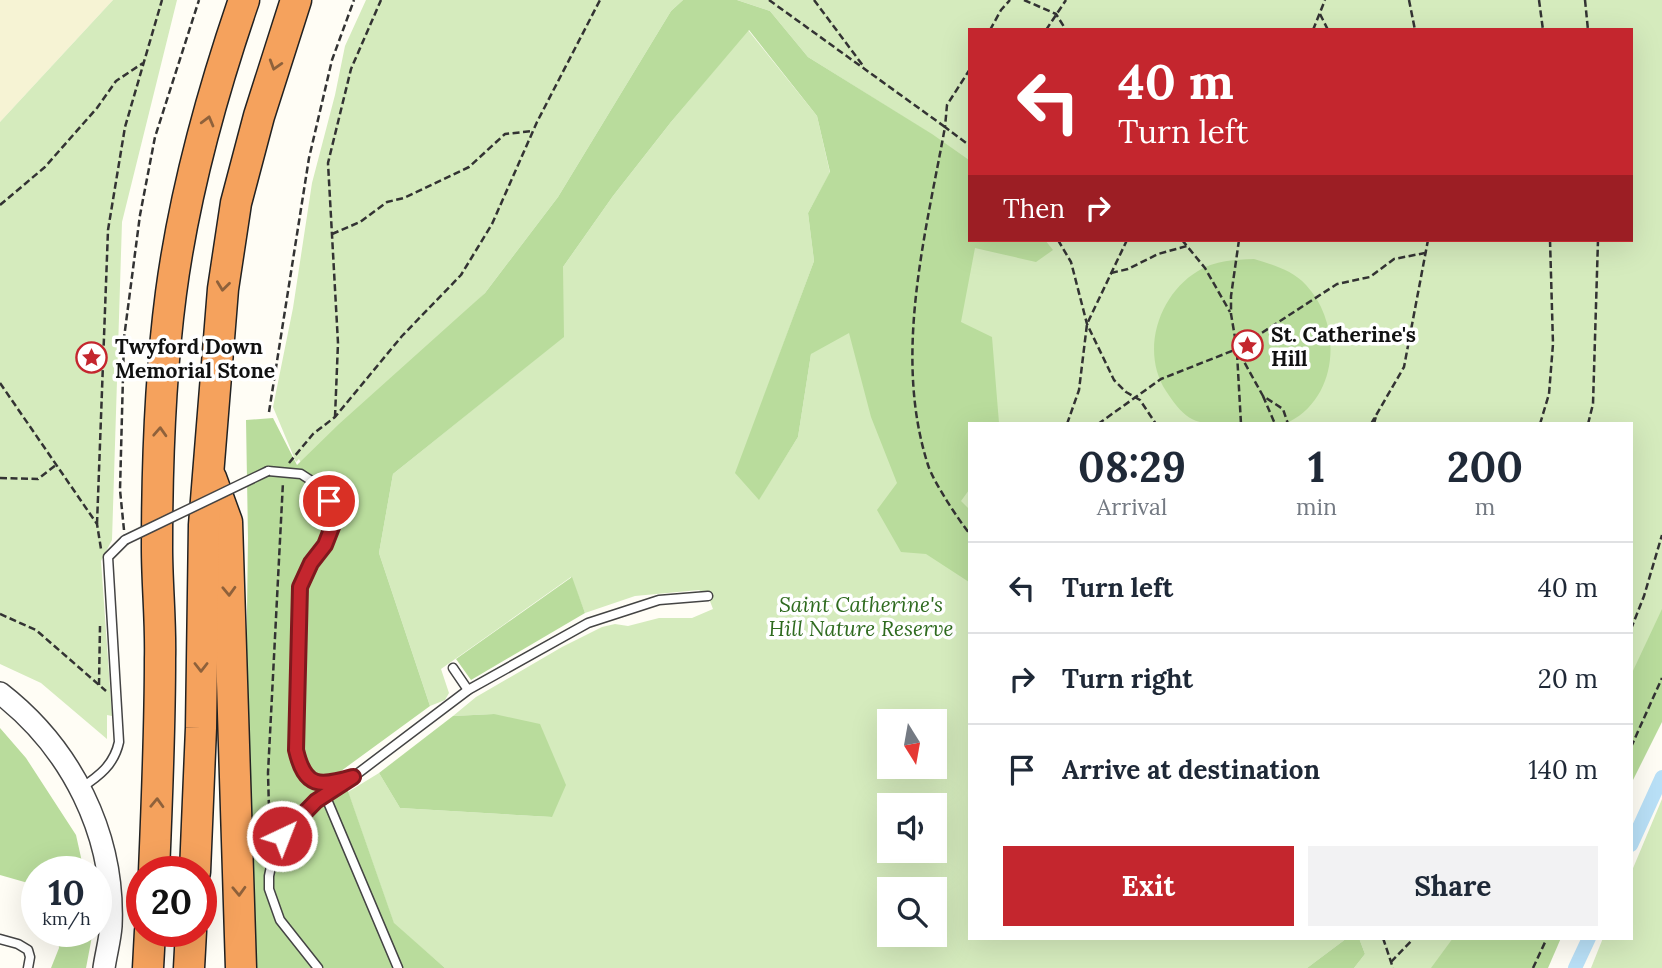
<!DOCTYPE html>
<style>
body{margin:0;font-family:Lora,serif;background:#f2f2f3;color:#1f2937;height:100vh;display:flex;flex-direction:column;font-size:26px;white-space:nowrap}
*{box-sizing:border-box;margin:0}
p{font-size:23px;color:#747a83}
.icon{flex:none;width:38px;height:38px;fill:none;stroke:currentColor;stroke-width:2;stroke-linecap:round;stroke-linejoin:round}
.map{position:relative;flex:1;overflow:hidden}
.sheet{position:absolute;left:968px;top:422px;width:665px;height:518px;display:flex;flex-direction:column;background:#fff;border-radius:0px;box-shadow:0 7px 28px #0002}
.sheet>*{flex:none}
.banner{position:absolute;left:968px;top:28px;width:665px;height:214px;border-radius:0px;box-shadow:0 7px 28px #0002;background:#c4262e;color:#fff;overflow:hidden}
.needle{width:46px;rotate:169deg}
.buttons{position:absolute;left:877px;top:709px;display:grid;gap:14px}
.buttons a{display:grid;place-items:center;width:70px;height:70px;border-radius:0px;background:#fff;box-shadow:0 7px 28px #0002;font-size:35px}
.speed{position:absolute;left:21px;top:856px;display:flex;gap:14px;font-size:35px;font-weight:700;text-align:center}
.speed>*{display:grid;place-content:center;width:91px;height:91px;border-radius:50%;background:#fff;box-shadow:0 7px 28px #0002;line-height:1}
.speed small{font-size:18px;font-weight:400}
.speed .limit{border:10px solid #d22;background:#fff;color:#111}
.pin{position:absolute;display:grid;place-items:center;width:60px;height:60px;color:#fff;margin:-30px;border:4px solid #fff;border-radius:50%;box-shadow:0 2px 7px #0007}
.me{position:absolute;width:77px;margin:-38px;rotate:43deg;stroke-linejoin:round;filter:drop-shadow(0 0 5px #0008)}
.turn{display:flex;align-items:center;gap:24px;height:147px;padding:0 35px;font-size:32px}
.turn .icon{width:91px;height:91px;stroke-width:2.5}
.turn b{display:block;font-size:49px;line-height:60px}
.then{display:flex;align-items:center;height:66px;padding:0 35px;background:#0003;gap:14px;font-size:26px}
.eta{display:flex;justify-content:space-evenly;align-items:center;height:119px;text-align:center}
.eta b{font-size:42px;font-weight:700;line-height:49px}
.primary-button{display:flex;gap:14px;margin-top:auto;padding:14px 35px}
.primary-button a{flex:1;height:80px;border-radius:0px;background:#c4262e;color:#fff;font-size:28px;font-weight:700;line-height:80px;text-align:center}
.primary-button a+a{background:#f2f2f3;color:#1f2937}
ul{padding:0;list-style:none}
li{display:flex;align-items:center;gap:21px;height:91px;padding:0 35px;border-top:2px solid #e0e1e3}
li div{flex:1}
li b{display:block;font-size:26px}
li em{font-style:normal}
.map>svg:first-child{display:block}
</style>
<div class="map">
<svg width="1662" height="968" viewBox="0 0 1662 968">
<rect width="100%" height="100%" fill="#fffdf5"/>
<path fill="#f6f3d4" d="M0,0H113L0,122Z"/>
<g fill="#d5ebbd" fill-rule="evenodd">
<path d="M113,0H177L122,222L112,540L101,561L112,716L107,715V739L41,683L0,664V122Z"/>
<path d="M366,0H683L671,11L558,197L485,293L303,467L299,459L296,462L273,407L293,308L312,183L335,95L345,46Z"/>
<path d="M737,0H1662V630L1631,696V424H970V938H1347L1307,968H445L394,924L348,792L379,773L400,808L552,817L494,714L453,716L476,697L562,647L602,627L615,624L628,626L659,618H692L713,609L708,596L699,590L635,596L585,613L571,577L441,669L449,693L445,700L430,706L379,553L393,474L563,337V267L613,196L671,122L748,30L817,116L830,173L808,213L814,261L736,473L759,499L798,437L811,354L931,134L808,57L770,11ZM970,30H1631V240H970ZM889,721H934V766H889ZM889,805H934V850H889ZM889,889H934V934H889Z"/>
<path d="M1662,799V968H1591L1603,938H1631V873Z"/>
<path d="M1359,938H1496L1481,968H1354L1365,954Z"/>
</g>
<g fill="#b9dc9c">
<path d="M683,0H737L770,11L808,57L932,134L969,160L970,240H1045L1053,250L1036,262L975,248L961,322L992,337L999,423L970,424L969,490L961,501L969,509V582L926,554L901,552L877,510L897,483L871,417L849,333L811,354L798,437L759,500L735,473L814,261L808,213L830,172L817,116L749,30L671,122L613,196L563,267L564,337L393,474L379,553L430,706L341,771L394,923L445,968H255L246,685L248,538L246,420L273,418L297,465L339,424L485,293L558,197L671,11Z"/>
<path d="M1254,259C1273,265 1292,270 1306,285C1342,323 1340,396 1289,422C1279,427 1249,424 1237,424C1198,424 1189,426 1166,391C1140,351 1159,294 1198,271C1215,260 1235,260 1254,259Z"/>
<path d="M572,577L585,613L471,680L456,659Z"/>
<path d="M1662,609V722L1631,784V675Z"/>
<path d="M494,714L540,724L566,785L552,817L400,808L379,773L453,716Z"/>
<path d="M0,728L26,758L76,835L84,871L37,872V888L35,885L0,875Z"/>
<path d="M57,931H93L86,968H51L59,948Z"/>
<path d="M1347,938H1359L1365,954L1354,968H1307Z"/>
<path d="M1453,938H1561L1548,968H1431Z"/>
</g>
<g fill="none" stroke-linecap="round" stroke-linejoin="round">
<g stroke="#b9e0f7" stroke-width="14">
<path d="M1631,845L1662,777"/>
<path d="M1575,968L1589,938"/>
</g>
<defs>
<g id="service">
<path d="M268,471L301,474L321,487L329,501L334,522L325,545L311,563L300,587L296,749C302,775 312,790 340,781"/>
<path d="M453,668L468,690"/>
<path d="M81,788C99,776 114,765 119,742L108,557L125,540"/>
<path d="M325,795L398,968"/>
<path d="M0,939L18,944L28,950L30,957L28,968"/>
<path d="M318,968L280,920L269,889V876L275,848L282,837L315,801L353,777L468,690L588,623L659,600L708,596"/>
</g>
<path id="tertiary" d="M0,693C71,748 115,834 111,926C110,940 106,954 104,968"/>
<g id="motorway">
<path d="M211,478L227,522L241,968"/>
<path d="M154,872C157,801 160,730 160,659C161,622 157,585 157,548C157,463 160,377 171,293C184,195 212,93 244,0"/>
<path d="M195,872L201,728L204,525L223,289L236,203L259,116L296,0"/>
<path d="M148,968L150,931"/>
<path d="M189,968L191,931"/>
</g>
</defs>
<use href="#service" stroke="#444" stroke-width="11"/>
<use href="#tertiary" stroke="#444" stroke-width="24"/>
<use href="#motorway" stroke="#222" stroke-width="33"/>
<g stroke="#333" stroke-width="2.5" stroke-dasharray="7 3.5" stroke-linecap="butt">
<path d="M769,0L945,127C925,237 893,356 928,465C933,481 959,521 970,534"/>
<path d="M814,0L864,67"/>
<path d="M1024,0L1056,14L1066,30"/>
<path d="M1409,0L1415,30"/>
<path d="M1539,0L1543,30"/>
<path d="M1585,0L1588,30"/>
<path d="M1320,14L1328,30"/>
<path d="M990,30L1001,10L1010,0"/>
<path d="M1046,30L1066,0"/>
<path d="M1313,30L1325,0"/>
<path d="M970,69L947,105L945,127L970,146"/>
<path d="M0,205L45,167L97,108L116,81L143,63"/>
<path d="M332,234L360,222L387,202L404,198L469,167L505,134L533,131"/>
<path d="M1058,240L1071,262L1087,324L1114,380L1126,392L1140,400L1156,424"/>
<path d="M1182,240L1205,268L1230,312"/>
<path d="M1239,240L1231,296V314L1237,349L1263,396L1283,409L1288,424"/>
<path d="M1111,273L1128,269L1158,254L1187,246"/>
<path d="M1237,353L1241,424"/>
<path d="M0,383L97,524L101,549"/>
<path d="M1263,396L1275,424"/>
<path d="M269,412L309,158L332,60L354,0"/>
<path d="M335,417L338,343L328,163L351,69L381,0"/>
<path d="M1067,424L1079,390L1087,324L1127,240"/>
<path d="M1098,424L1161,379L1237,349L1337,284L1370,277L1394,259L1425,253"/>
<path d="M1371,424L1404,367L1428,240"/>
<path d="M1374,424L1376,416"/>
<path d="M1540,424L1549,394L1553,344L1550,240"/>
<path d="M1588,424L1593,404L1598,240"/>
<path d="M289,463L313,434L335,417L402,336L461,275L492,224L537,122L600,0"/>
<path d="M0,478L38,479L56,465"/>
<path d="M97,524L108,230L125,127L162,0"/>
<path d="M124,530L120,490L124,338L140,215L155,137L199,0"/>
<path d="M0,614L36,630L106,691"/>
<path d="M1631,629L1644,596L1662,535"/>
<path d="M99,685L100,626"/>
<path d="M1631,747L1662,678"/>
<path d="M277,826L269,810L268,773L283,482"/>
<path d="M1383,938L1393,968"/>
<path d="M1391,962L1414,938"/>
<path d="M1533,968L1547,938"/>
</g>
<use href="#service" stroke="#fff" stroke-width="8"/>
<use href="#tertiary" stroke="#fff" stroke-width="21"/>
<use href="#motorway" stroke="#f5a25d" stroke-width="30"/>
<defs>
<path id="service-bridge" d="M125,540L268,471"/>
</defs>
<use href="#service-bridge" stroke="#444" stroke-width="11" stroke-linecap="butt"/>
<use href="#service-bridge" stroke="#fff" stroke-width="8"/>
</g>
<defs><path id="oneway-chevron" d="M-2-3.5L2.5 0L-2 3.5" fill="none" stroke-width="1.6" stroke-linecap="round" stroke-linejoin="round" transform="scale(1.75)"/></defs>
<g stroke="#8e613b">
<use href="#oneway-chevron" transform="translate(275 65) rotate(107)"/>
<use href="#oneway-chevron" transform="translate(208 121) rotate(-75)"/>
<use href="#oneway-chevron" transform="translate(223 286) rotate(97)"/>
<use href="#oneway-chevron" transform="translate(160 432) rotate(-87)"/>
<use href="#oneway-chevron" transform="translate(229 591) rotate(88)"/>
<use href="#oneway-chevron" transform="translate(201 667) rotate(90)"/>
<use href="#oneway-chevron" transform="translate(157 803) rotate(-88)"/>
<use href="#oneway-chevron" transform="translate(239 891) rotate(88)"/>
</g>
<g fill="none" stroke-linecap="round" stroke-linejoin="round">
<defs>
<path id="route" d="M282,836L316,801L353,777C319,787 305,788 296,750L300,587L311,563L325,545L334,522L329,501"/>
</defs>
<use href="#route" stroke="#7f191e" stroke-width="18"/>
<use href="#route" stroke="#c4262e" stroke-width="12"/>
</g>
<defs>
<symbol id="sight-ring" viewBox="-11 -11 22 22"><circle r="9.5" fill="#fff" stroke="#c4262e" stroke-width="1.5"/><path d="M0-6L1.8-2.2L6-1.7L2.9 1.2L3.7 5.4L0 3.3L-3.7 5.4L-2.9 1.2L-6-1.7L-1.8-2.2Z" fill="#c4262e"/></symbol>
</defs>
<g fill-rule="evenodd">
<use href="#sight-ring" x="1230" y="328" width="35" height="35"/>
<use href="#sight-ring" x="74" y="340" width="35" height="35"/>
</g>
<g text-anchor="middle" dominant-baseline="central" stroke-width="7" stroke-linejoin="round" paint-order="stroke">
<g font-size="21" font-weight="bold" fill="#111" stroke="#fff" text-anchor="start">
<text x="1271" y="334">St. Catherine's<tspan x="1271" dy="24">Hill</tspan></text>
<text x="115" y="346">Twyford Down<tspan x="115" dy="24">Memorial Stone</tspan></text>
</g>
<g font-size="21" font-style="italic" fill="#2f6b1f" stroke="#fff">
<text x="861" y="604">Saint Catherine's<tspan x="861" dy="24">Hill Nature Reserve</tspan></text>
</g>
</g>
</svg>
<div class="buttons">
<a><svg class="needle" viewBox="-14 -14 28 28"><path d="M0-13l5 13h-10z" fill="#e53935"/><path d="M0 13l5-13h-10z" fill="#747a83"/></svg></a>
<a><svg class="icon" aria-label="sound" viewBox="0 0 24 24"><path d="M4 9h4l5-4v14l-5-4H4zM17 9q2 3 0 6"/></svg></a>
<a><svg class="icon" aria-label="search" viewBox="0 0 24 24"><circle cx="10" cy="10" r="6"/><path d="M15 15l6 6"/></svg></a>
</div>
<div class="speed"><div>10<small>km/h</small></div><div class="limit">20</div></div>
<div class="pin" style="left:329px;top:501px;background:#d93025"><svg class="icon" aria-label="arrive" viewBox="0 0 24 24"><path d="M6 21V4h12l-3 4 3 4H6"/></svg></div>
<svg class="me" style="left:282px;top:836px" viewBox="-20 -20 40 40"><circle r="17" fill="#c4262e" stroke="#fff" stroke-width="3"/><path d="M0-11L8 9 0 5-8 9z" fill="#fff"/></svg>
<div class="banner">
<div class="turn"><svg class="icon" aria-label="left" viewBox="0 0 24 24"><path d="M17 20v-9H6M10 6l-5 5 5 5"/></svg><div><b>40 m</b>Turn left</div></div>
<div class="then">Then<svg class="icon" aria-label="right" viewBox="0 0 24 24"><path d="M7 20v-9h11M14 6l5 5-5 5"/></svg></div>
</div>
<section class="sheet">
<div class="eta">
<div><b>08:29</b><p>Arrival</p></div>
<div><b>1</b><p>min</p></div>
<div><b>200</b><p>m</p></div>
</div>
<ul>
<li><svg class="icon" aria-label="left" viewBox="0 0 24 24"><path d="M17 20v-9H6M10 6l-5 5 5 5"/></svg><div><b>Turn left</b></div><em>40 m</em></li>
<li><svg class="icon" aria-label="right" viewBox="0 0 24 24"><path d="M7 20v-9h11M14 6l5 5-5 5"/></svg><div><b>Turn right</b></div><em>20 m</em></li>
<li><svg class="icon" aria-label="arrive" viewBox="0 0 24 24"><path d="M6 21V4h12l-3 4 3 4H6"/></svg><div><b>Arrive at destination</b></div><em>140 m</em></li>
</ul>
<div class="primary-button"><a>Exit</a><a>Share</a></div>
</section>
</div>
